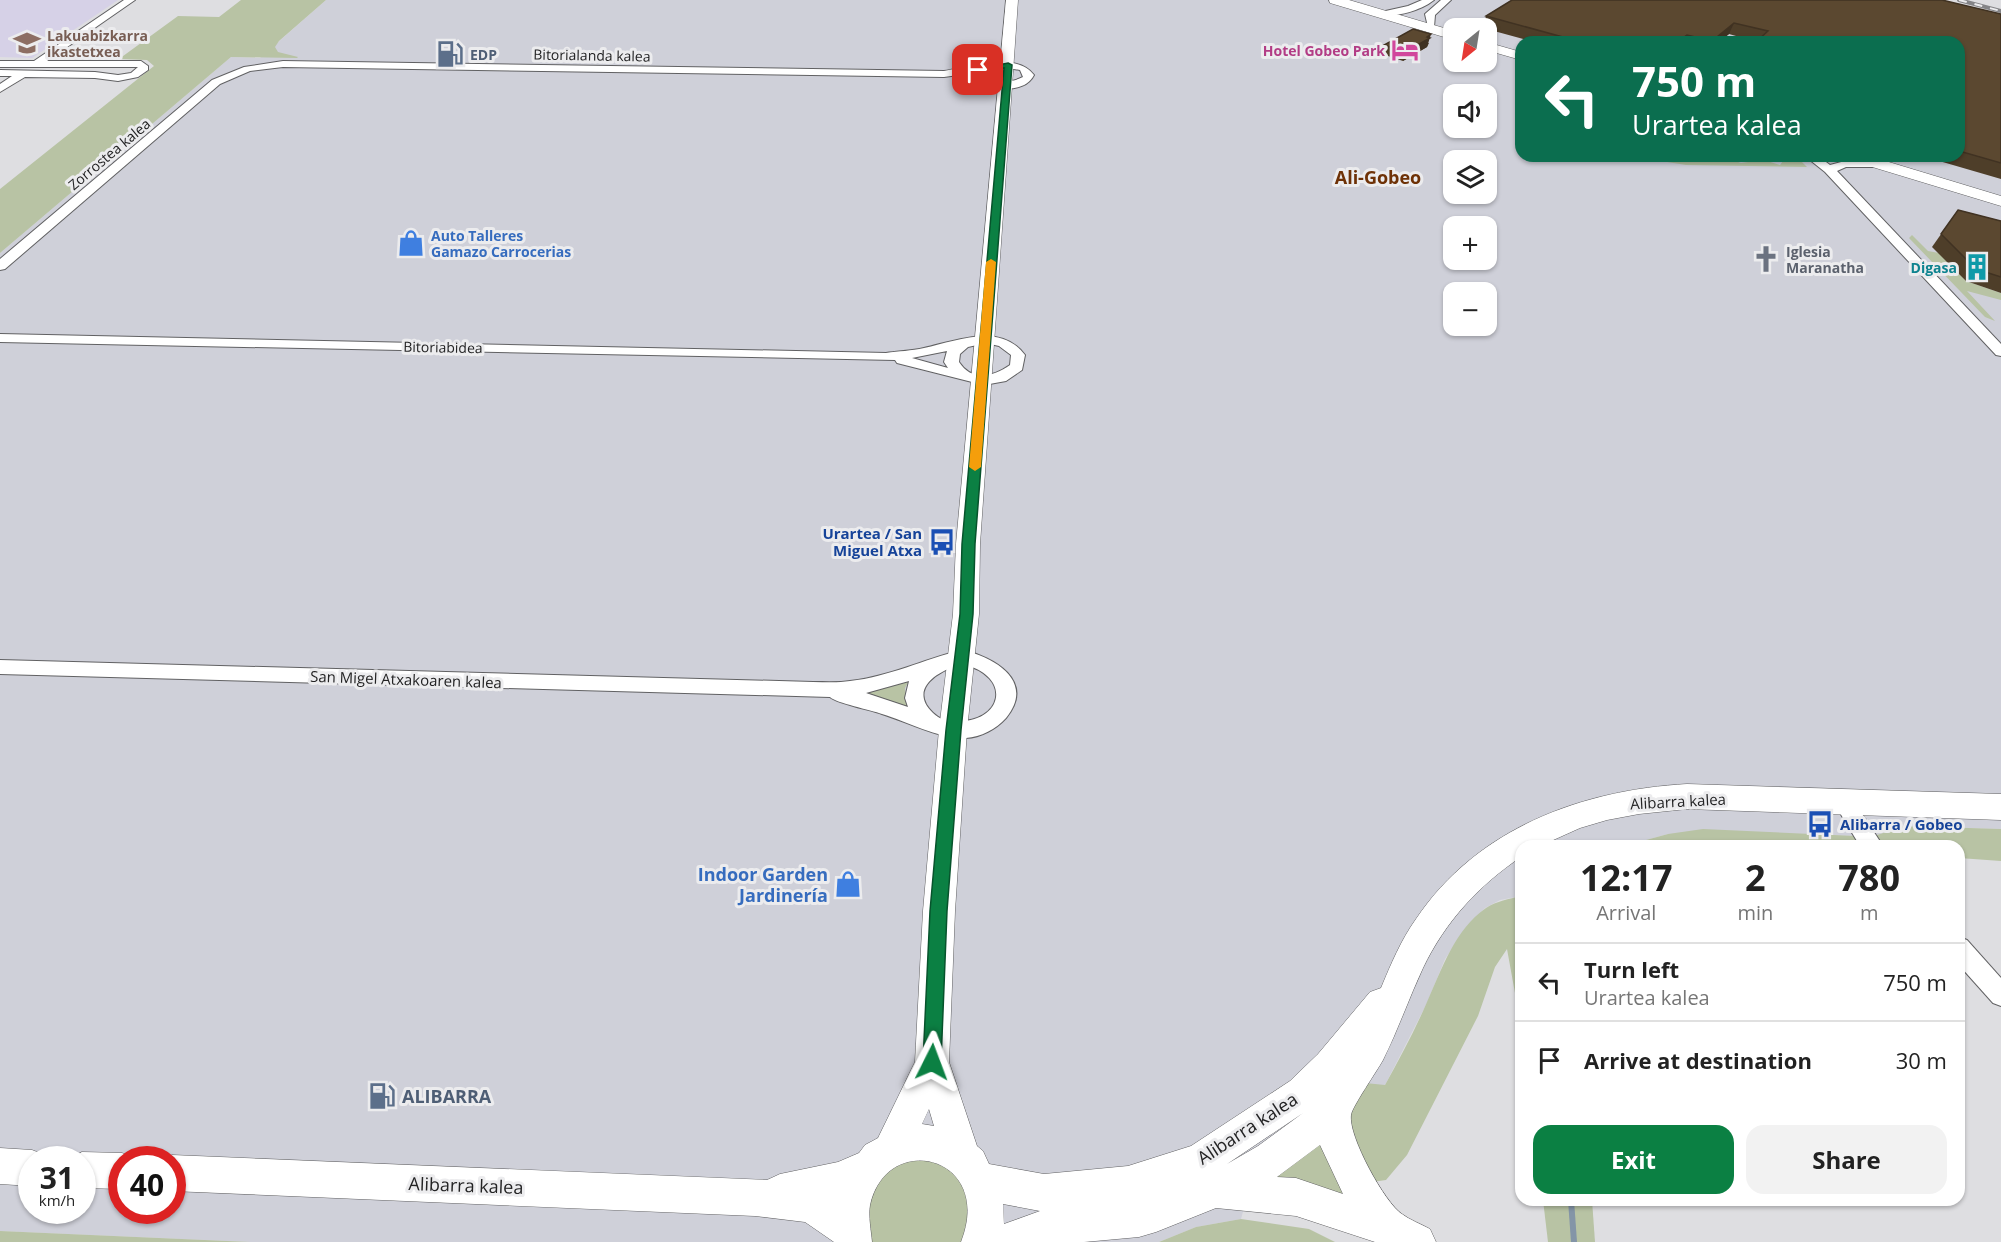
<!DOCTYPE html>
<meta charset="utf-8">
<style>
body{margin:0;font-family:"Open Sans",sans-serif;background:#f2f2f2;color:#222;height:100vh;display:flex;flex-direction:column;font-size:22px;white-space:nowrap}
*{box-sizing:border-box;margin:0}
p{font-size:20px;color:#767676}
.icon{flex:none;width:33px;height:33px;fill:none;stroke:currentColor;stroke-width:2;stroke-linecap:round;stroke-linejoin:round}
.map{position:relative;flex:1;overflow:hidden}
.details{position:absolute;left:1515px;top:840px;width:450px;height:366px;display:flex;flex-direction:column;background:#fff;border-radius:18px;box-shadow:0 2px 4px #0004}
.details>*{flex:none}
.banner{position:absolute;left:1515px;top:36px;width:450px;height:126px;border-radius:18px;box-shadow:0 2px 4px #0004;background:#0b6e4f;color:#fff;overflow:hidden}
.needle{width:39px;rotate:210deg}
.tools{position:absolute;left:1443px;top:18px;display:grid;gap:12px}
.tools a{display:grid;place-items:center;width:54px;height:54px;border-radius:12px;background:#fff;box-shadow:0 2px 4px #0004;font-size:30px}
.speed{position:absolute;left:18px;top:1146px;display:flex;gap:12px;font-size:30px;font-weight:700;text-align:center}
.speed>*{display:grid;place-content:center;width:78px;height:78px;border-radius:50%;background:#fff;box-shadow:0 2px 4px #0004;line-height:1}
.speed small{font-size:15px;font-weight:400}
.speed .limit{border:9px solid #d22;background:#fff;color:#111}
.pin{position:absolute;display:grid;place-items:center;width:51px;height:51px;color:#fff;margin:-26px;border-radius:12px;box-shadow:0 3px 9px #0006}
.me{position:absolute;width:66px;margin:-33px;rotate:3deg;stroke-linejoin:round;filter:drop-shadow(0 0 4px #0008)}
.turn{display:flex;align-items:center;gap:21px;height:126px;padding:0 18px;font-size:27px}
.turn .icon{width:78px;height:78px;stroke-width:2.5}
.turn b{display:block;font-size:42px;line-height:51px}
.eta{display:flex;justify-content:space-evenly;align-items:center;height:102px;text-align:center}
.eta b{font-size:36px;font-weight:700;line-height:42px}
.button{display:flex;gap:12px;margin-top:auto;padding:12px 18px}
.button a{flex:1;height:69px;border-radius:18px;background:#0b8043;color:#fff;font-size:24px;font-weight:700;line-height:69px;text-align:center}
.button a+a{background:#f2f2f2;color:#222}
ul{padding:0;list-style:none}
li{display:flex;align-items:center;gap:18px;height:78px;padding:0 18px;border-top:2px solid #e0e0e0}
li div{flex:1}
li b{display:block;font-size:22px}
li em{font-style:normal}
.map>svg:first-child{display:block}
</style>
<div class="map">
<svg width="2001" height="1242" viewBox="0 0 2001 1242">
<rect width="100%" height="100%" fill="#dedee1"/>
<path fill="#cfd0d9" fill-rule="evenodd" d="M326,0H1940L2001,16V829L1904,826L1874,836L1668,834L1624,846H1521V896L1500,900L1485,908L1467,927L1445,959L1427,1003L1385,1085L1251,1182L1241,1219L1196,1227L1159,1242H250L0,1231V253L231,57L260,58ZM1454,28H1486V62H1454ZM1521,42H1959V156H1521ZM1454,94H1486V128H1454ZM1454,160H1486V194H1454ZM1454,226H1486V260H1454ZM1454,292H1486V326H1454ZM32,1160H82V1210H32ZM122,1160H172V1210H122Z"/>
<path fill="#d6d1e7" d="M0,0H118L32,58L0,57Z"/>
<g fill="#b8c3a4">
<path d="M241,0H326L279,41L275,47L278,52L298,57L297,58L231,57L0,253V189L154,66L147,60L119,59L178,16L219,17Z"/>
<path d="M1661,156H1675L1693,161L1699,156H1721L1741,163L1748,162L1751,156L1780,165L1787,156H1796L1807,167L1686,165L1661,161L1658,160Z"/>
<path d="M1912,235L1928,251L1939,253L1966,281L2001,293V300L1967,291L1995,321L1985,317L1909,238Z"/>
<path d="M912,675L905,688L908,712L844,691Z"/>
<path d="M1904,826L2001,829V861L1959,858V846H1879L1874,836Z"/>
<path d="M1703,829L1856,836L1864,846H1624L1668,834Z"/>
<path d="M1521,896V1026L1507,949L1495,967L1478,1016L1407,1155L1386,1180L1372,1182L1348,1129L1351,1108L1365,1083L1385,1085C1400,1058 1415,1030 1427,1002C1442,969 1455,929 1486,908C1497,901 1509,899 1521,896Z"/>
<path d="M1325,1130L1364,1208L1251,1182Z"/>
<path d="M941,1155L974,1199L968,1242H863L869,1182L888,1161Z"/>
<path d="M1543,1200H1592L1595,1242H1548Z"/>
<path d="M1241,1219L1309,1229L1335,1242H1159L1196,1227Z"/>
<path d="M0,1231L250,1242H0Z"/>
</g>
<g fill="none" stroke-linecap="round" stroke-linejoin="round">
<path stroke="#8495a7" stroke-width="6" d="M1571,1200L1574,1242"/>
<defs>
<g id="street">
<path d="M124,0H135L47,61H141L148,66V70L138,77L118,81L95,78L25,77L0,92V84L12,76H0V70L95,72L118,75L131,73L138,67H0V61H34Z"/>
<path d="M1422,0H1434C1423,9 1394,20 1381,12L1408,6Z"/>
<path d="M1441,0H1451L1435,15L1434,27H1428L1425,14Z"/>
<path d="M283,61L944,71C970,67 1016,51 1034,75C1024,95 989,91 977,75L980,72L944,77L283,67L250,71L220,84L5,269L0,270V259L212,80L244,67ZM1008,68L1020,70L1023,77C1011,83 998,84 988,75L994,70Z"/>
<path d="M1805,156H1818L1830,165L1845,161L1881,162V166L1877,167H1846L1837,171L2001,344V356L1996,355L1825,172Z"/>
<path d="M0,334L886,353C899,351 911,351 924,348C956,341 1001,322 1025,355L1022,370L1006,381L984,385L897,363L895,360L0,342ZM986,343L999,346L1011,355L1010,365C993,377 972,382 959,362L960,354L968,347ZM947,351L944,362L948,368L912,358Z"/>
<path d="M962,650C994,657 1036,681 1006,718C996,729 981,737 966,738C939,739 908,722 882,714C871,710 836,703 830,697L0,674V660L813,682C825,682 838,683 850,681C888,677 925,659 962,650ZM962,664C1014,676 1003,724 954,721C946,721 939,719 933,713C907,688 940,670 962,664ZM909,681L905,698L908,707L866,693Z"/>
<path d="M1844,794L1851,797L1883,846H1860L1834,803L1837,797Z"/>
<path d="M1959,937L1967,940L2001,978V1006L1993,1003L1959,965Z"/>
</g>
<g id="secondary">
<path d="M1006,0H1018L980,544L979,614L967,730L955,911L949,1062L977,1146L983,1151L989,1164L1044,1174L1128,1166L1191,1146L1290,1081L1318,1054L1370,992L1381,988C1391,964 1401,940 1416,919C1477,828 1582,790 1687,784L2001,794V820L1687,809L1639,814L1607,820L1580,828L1540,846H1521V857C1479,885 1445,922 1423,968C1409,998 1398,1030 1383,1060C1377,1071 1352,1107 1351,1115C1348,1136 1385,1203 1402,1214C1410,1220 1421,1224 1430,1229L1436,1242H1375L1296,1216L1216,1208L1156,1232L1139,1237L1084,1242H961C995,1156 887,1129 870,1205C868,1216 871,1231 872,1242H834L805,1222L755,1216L172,1191V1160H160L172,1155L767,1180L780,1174L838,1162L859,1153L865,1145L878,1138L915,1062L923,911L939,730L953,614L956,544ZM929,1109L934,1126L922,1124ZM1303,1113L1258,1146L1227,1164ZM1320,1145L1343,1194L1296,1178L1277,1177ZM1003,1204L1040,1211L1004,1224Z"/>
<path d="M1329,0H1349L1454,31V40L1330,3Z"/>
<path d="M1486,42L1521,52V60L1486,50Z"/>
<path d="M1844,156H1869L2001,196V206L1846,159Z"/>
<path d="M0,1148L32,1150L45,1155L47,1160H32V1186L0,1184Z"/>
<path d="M82,1152L122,1153L135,1158L122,1160V1189L82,1188V1160H68Z"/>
</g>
</defs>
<use href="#street" stroke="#616163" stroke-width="2"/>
<use href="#secondary" stroke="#616163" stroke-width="1"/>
<use href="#street" fill="#fff" fill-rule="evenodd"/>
<use href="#secondary" fill="#fff" fill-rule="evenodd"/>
<defs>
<path id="rail" d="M1959,0L2001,11"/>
</defs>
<use href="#rail" stroke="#848487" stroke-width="4"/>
<use href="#rail" stroke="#ececee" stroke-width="2" stroke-dasharray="8" stroke-linecap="butt"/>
</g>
<g fill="#4e3e29">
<path d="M2001,14V179L1922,156H1959V42H1757L1729,34L1719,42H1534L1483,28L1486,16Z"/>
<path d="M1429,43L1427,47L1403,61L1382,54L1384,45Z"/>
<path d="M1958,210L2001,221V293L1966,281L1932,247Z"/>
</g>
<g fill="#403222">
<path d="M1734,23L1729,34L1719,42H1712Z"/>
<path d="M1431,34L1427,47L1403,61L1405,52Z"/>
<path d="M1687,35L1683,42H1677Z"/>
</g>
<g fill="#5b4830" stroke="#403222" stroke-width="1.5">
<path d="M1512,0H1942L2001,14V163L1959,151V42H1756L1768,31L1734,23L1712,41L1687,35L1677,42H1581L1486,16Z"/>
<path d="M1413,29L1431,34L1427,37L1430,38L1405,52L1384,45Z"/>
<path d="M1958,210L2001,221V277L1976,269L1941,234Z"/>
</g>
<path fill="#0b8043" stroke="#07532c" stroke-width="1.5" d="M1008,63L1012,65L975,544L973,614L961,730L947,911L941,1062L939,1068L932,1071L926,1068L923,1062L930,911L946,730L960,614L962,544L1004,68L978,73L974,70Z"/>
<path fill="#f59e0b" d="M991,259L996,262L981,467L975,471L969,467L986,262Z"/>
<defs>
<symbol id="school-bare" viewBox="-9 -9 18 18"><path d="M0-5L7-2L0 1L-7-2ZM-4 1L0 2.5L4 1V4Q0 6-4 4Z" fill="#8d6e63" stroke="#ececee" stroke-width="2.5" paint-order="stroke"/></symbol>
<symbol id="hotel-bare" viewBox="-9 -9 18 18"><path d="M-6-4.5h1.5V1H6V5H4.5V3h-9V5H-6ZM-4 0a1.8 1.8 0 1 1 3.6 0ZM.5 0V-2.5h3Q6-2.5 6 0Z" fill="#d1479c" stroke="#ececee" stroke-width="2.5" paint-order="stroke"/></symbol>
<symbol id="fuel-bare" viewBox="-9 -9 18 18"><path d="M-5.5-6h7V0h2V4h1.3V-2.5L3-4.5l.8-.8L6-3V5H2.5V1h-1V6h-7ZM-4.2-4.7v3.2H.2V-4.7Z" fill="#5c6f8a" stroke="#ececee" stroke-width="2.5" paint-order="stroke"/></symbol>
<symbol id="shop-bare" viewBox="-9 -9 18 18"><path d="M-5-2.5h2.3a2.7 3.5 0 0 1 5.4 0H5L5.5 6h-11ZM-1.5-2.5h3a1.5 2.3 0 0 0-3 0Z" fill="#3f7fe0" stroke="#ececee" stroke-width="2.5" paint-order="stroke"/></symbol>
<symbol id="church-bare" viewBox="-9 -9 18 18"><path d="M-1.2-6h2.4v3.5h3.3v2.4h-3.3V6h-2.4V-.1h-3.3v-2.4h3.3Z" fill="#6b7280" stroke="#ececee" stroke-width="2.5" paint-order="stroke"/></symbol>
<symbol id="building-bare" viewBox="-9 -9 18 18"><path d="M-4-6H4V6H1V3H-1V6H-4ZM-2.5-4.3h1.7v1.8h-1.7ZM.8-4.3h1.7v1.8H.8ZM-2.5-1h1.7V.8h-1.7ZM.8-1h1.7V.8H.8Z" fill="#0f9aa8" stroke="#ececee" stroke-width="2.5" paint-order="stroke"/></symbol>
<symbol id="bus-bare" viewBox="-9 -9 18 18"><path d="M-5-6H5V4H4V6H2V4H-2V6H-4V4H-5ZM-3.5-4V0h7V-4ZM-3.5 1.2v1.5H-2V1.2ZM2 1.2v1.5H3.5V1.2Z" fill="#1a4fb4" stroke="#ececee" stroke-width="2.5" paint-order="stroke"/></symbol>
</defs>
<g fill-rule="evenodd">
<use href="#school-bare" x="8" y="24" width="38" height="38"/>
<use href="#hotel-bare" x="1386" y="31" width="38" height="38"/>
<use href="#fuel-bare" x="431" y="35" width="38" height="38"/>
<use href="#shop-bare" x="392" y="224" width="38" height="38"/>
<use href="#church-bare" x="1747" y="240" width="38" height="38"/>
<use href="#building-bare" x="1958" y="248" width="38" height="38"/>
<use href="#bus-bare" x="923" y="523" width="38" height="38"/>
<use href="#bus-bare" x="1801" y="805" width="38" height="38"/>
<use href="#shop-bare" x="829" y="865" width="38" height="38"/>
<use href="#fuel-bare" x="363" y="1077" width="38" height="38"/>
</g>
<g text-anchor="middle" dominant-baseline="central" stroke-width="6" stroke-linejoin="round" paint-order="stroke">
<g font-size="14" font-weight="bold" fill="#785e54" stroke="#ececee" text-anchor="start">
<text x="47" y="35">Lakuabizkarra<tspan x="47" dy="16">ikastetxea</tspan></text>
</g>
<g font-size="14" font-weight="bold" fill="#b23c85" stroke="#ececee" text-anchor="end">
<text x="1385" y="50">Hotel Gobeo Park</text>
</g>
<g font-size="14" font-weight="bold" fill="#4e5e75" stroke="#ececee" text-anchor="start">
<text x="470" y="54">EDP</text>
</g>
<g font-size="14" fill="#232324" stroke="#ececee">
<text transform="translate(592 55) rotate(1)">Bitorialanda kalea</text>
<text transform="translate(109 154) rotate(-40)">Zorrostea kalea</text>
<text transform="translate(443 347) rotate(1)">Bitoriabidea</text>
</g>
<g font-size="14" font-weight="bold" fill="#366cbe" stroke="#ececee" text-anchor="start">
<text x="431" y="235">Auto Talleres<tspan x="431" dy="16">Gamazo Carrocerias</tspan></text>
</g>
<g font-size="14" font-weight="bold" fill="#5b616d" stroke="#ececee" text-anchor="start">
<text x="1786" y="251">Iglesia<tspan x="1786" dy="16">Maranatha</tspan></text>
</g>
<g font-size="14" font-weight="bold" fill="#0d838f" stroke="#ececee" text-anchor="end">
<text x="1957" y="267">Digasa</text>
</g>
<g font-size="15" font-weight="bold" fill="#164399" stroke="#ececee" text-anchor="end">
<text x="922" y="533">Urartea / San<tspan x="922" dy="17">Miguel Atxa</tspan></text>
<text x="1840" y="824" text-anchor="start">Alibarra / Gobeo</text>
</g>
<g font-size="15" fill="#232324" stroke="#ececee">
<text transform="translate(406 679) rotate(2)">San Migel Atxakoaren kalea</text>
<text transform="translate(1678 801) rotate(-3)">Alibarra kalea</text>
</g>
<g font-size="18" font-weight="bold" fill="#6e3106" stroke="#ececee">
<text x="1378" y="177">Ali-Gobeo</text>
</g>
<g font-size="18" font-weight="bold" fill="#366cbe" stroke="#ececee" text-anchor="end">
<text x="828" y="874">Indoor Garden<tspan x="828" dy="21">Jardinería</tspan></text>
</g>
<g font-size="18" font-weight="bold" fill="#4e5e75" stroke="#ececee" text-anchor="start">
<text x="402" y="1096">ALIBARRA</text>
</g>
<g font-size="18" fill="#232324" stroke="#ececee">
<text transform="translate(1247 1128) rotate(-33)">Alibarra kalea</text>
<text transform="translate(466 1185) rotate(2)">Alibarra kalea</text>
</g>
</g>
</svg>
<div class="tools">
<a><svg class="needle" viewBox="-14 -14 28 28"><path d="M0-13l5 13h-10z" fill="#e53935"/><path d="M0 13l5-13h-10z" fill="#767676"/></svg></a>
<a><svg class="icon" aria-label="sound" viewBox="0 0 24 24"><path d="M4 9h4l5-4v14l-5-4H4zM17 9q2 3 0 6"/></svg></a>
<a><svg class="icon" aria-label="layers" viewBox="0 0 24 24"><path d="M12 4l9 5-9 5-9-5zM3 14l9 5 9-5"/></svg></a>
<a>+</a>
<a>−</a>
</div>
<div class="speed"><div>31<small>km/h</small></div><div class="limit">40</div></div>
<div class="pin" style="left:978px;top:70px;background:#d93025"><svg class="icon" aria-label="arrive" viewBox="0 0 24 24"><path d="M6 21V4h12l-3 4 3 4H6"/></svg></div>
<svg class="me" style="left:932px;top:1062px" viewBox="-20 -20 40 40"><path d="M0-17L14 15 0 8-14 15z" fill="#0b8043" stroke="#fff" stroke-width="4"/></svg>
<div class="banner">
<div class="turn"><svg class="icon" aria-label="left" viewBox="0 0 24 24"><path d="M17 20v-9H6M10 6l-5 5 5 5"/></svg><div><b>750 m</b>Urartea kalea</div></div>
</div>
<section class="details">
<div class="eta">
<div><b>12:17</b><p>Arrival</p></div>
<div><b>2</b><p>min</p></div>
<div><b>780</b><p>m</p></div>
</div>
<ul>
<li><svg class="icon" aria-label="left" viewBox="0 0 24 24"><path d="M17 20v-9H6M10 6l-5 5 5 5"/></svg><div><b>Turn left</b><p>Urartea kalea</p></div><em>750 m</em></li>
<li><svg class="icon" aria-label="arrive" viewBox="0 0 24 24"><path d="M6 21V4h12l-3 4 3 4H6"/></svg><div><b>Arrive at destination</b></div><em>30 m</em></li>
</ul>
<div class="button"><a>Exit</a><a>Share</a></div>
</section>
</div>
